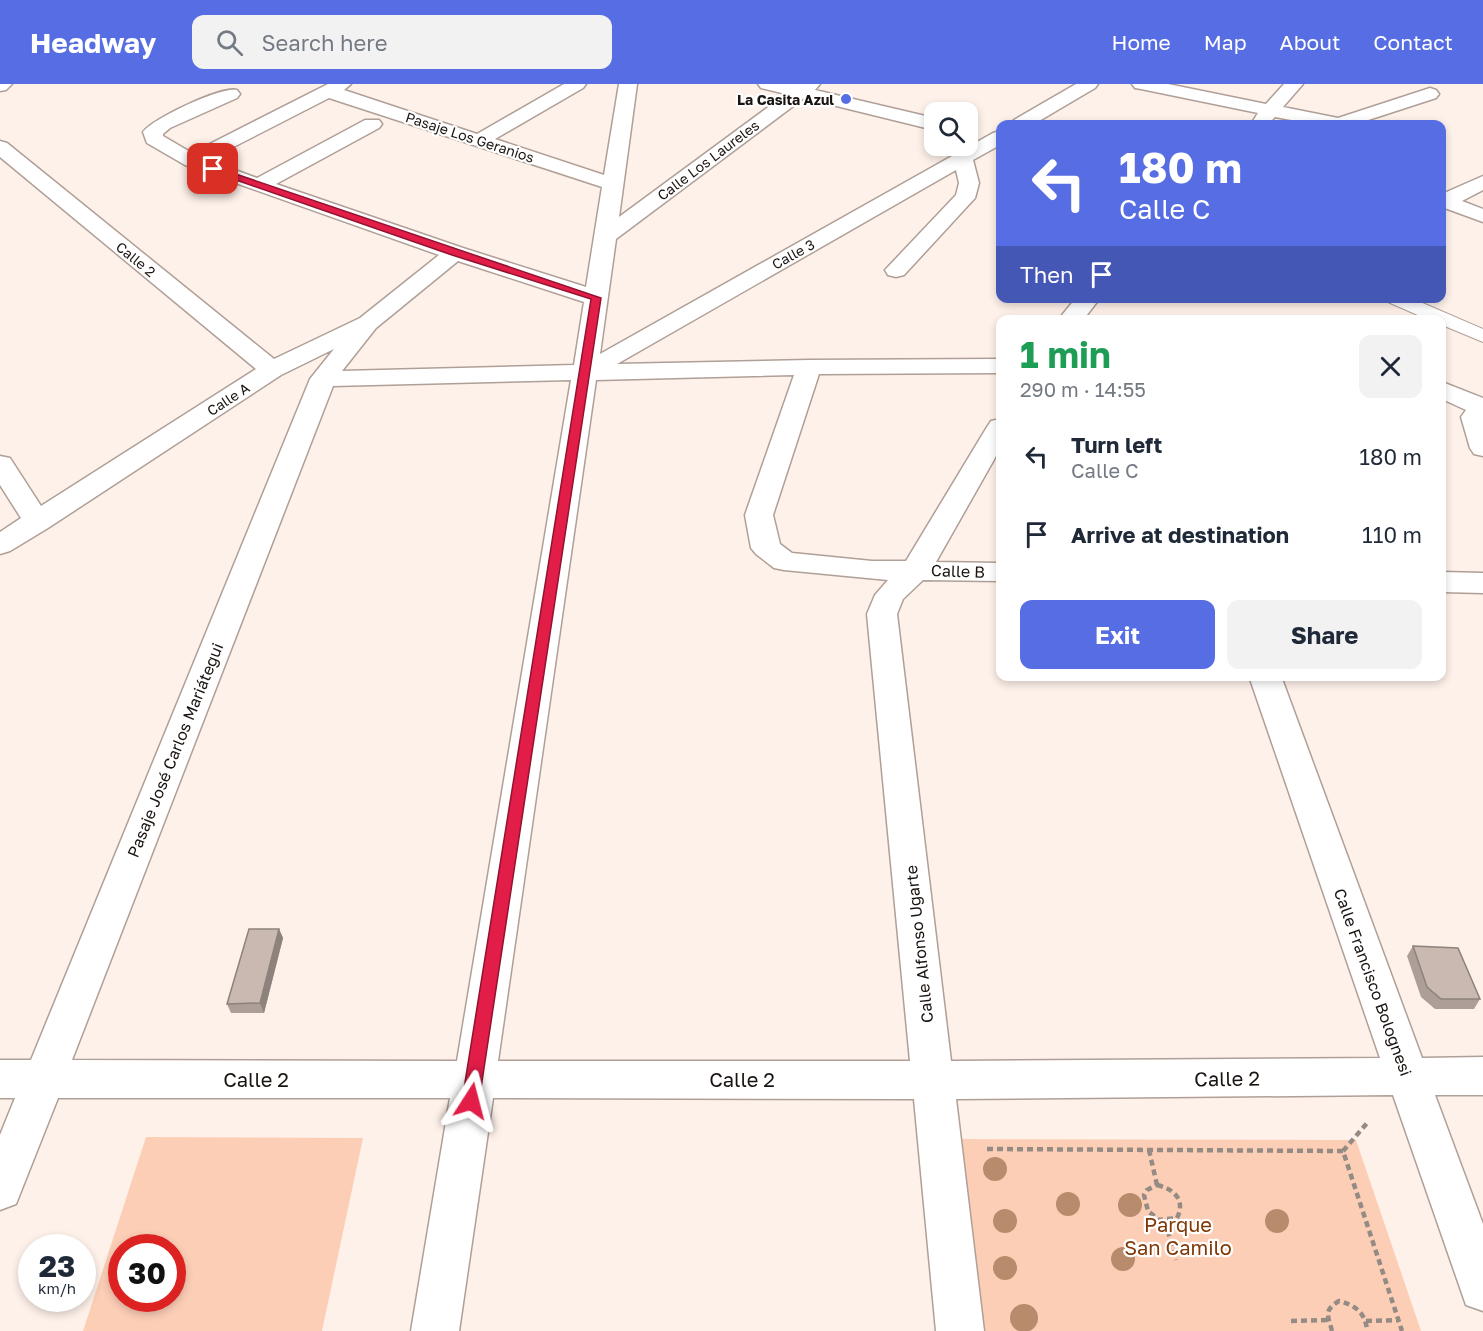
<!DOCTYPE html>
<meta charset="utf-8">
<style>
body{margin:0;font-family:"Golos Text",sans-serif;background:#f2f2f3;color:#1f2937;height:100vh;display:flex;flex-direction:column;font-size:22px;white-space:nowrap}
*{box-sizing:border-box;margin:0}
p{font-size:20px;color:#747a83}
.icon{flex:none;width:33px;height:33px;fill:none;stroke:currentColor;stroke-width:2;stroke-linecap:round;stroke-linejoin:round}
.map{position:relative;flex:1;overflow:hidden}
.sheet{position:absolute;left:996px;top:231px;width:450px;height:366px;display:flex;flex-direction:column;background:#fff;border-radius:12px;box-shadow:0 3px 9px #0003}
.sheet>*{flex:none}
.hud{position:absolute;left:996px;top:36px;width:450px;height:183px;border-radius:12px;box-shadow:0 3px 9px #0003;background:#576de3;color:#fff;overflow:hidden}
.fabs{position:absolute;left:924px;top:18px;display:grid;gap:12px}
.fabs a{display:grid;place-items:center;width:54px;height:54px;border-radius:12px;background:#fff;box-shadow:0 3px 9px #0003;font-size:30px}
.speed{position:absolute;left:18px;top:1150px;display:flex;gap:12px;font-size:30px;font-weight:700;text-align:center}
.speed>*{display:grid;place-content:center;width:78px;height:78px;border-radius:50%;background:#fff;box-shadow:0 3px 9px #0003;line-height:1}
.speed small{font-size:15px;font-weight:400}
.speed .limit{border:9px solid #d22;background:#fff;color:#111}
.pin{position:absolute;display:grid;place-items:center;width:51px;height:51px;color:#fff;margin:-26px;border-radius:12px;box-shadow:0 3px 9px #0006}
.me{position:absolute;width:66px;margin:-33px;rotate:9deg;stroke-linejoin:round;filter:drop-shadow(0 0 4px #0008)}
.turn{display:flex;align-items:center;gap:21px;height:126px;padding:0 24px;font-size:27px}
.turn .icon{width:78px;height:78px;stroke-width:2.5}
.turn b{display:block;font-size:42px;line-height:51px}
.then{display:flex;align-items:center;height:57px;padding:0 24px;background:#0003;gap:12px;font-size:22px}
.round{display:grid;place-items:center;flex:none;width:63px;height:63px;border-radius:12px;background:#f2f2f3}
.overview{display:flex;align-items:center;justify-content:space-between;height:102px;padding:0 24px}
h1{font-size:36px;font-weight:700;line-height:45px;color:#1e9e55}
.primary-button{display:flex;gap:12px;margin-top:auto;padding:12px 24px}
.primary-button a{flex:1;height:69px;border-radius:12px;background:#576de3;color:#fff;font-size:24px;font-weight:700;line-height:69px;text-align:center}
.primary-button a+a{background:#f2f2f3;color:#1f2937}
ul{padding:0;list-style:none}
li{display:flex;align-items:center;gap:18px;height:78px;padding:0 24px}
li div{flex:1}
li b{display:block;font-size:22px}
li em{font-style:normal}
header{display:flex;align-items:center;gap:36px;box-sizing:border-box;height:84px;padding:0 30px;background:#576de3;color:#fff}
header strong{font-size:28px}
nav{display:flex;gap:33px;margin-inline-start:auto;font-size:21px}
.search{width:420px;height:54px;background:#f2f2f3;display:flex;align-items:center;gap:15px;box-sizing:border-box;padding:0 21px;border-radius:12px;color:#747a83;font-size:22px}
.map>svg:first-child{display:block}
</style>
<header>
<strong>Headway</strong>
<div class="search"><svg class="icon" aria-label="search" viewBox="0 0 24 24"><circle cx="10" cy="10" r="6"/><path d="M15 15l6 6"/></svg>Search here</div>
<nav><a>Home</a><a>Map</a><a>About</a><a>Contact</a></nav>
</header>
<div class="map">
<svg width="1483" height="1247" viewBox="0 0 1483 1247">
<rect width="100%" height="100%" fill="#fef1ea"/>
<g fill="#fdceb6" fill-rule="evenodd">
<path d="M146,1053L363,1054L322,1247H83ZM122,1164H172V1215H122Z"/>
<path d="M956,1055L1356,1056L1421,1247H979Z"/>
</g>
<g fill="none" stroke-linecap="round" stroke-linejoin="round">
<defs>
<path id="service" d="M1385,214H1411L1483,245V258L1442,241V236H1429L1388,218Z"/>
<g id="minor">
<path d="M0,0H12L6,6L0,7Z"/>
<path d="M328,0H351L344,6L477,50L564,0H586L583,4L495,55L604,91L619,0H637L619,133L786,10L761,4L758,0H820L815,6L934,34V46L804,14L616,155L600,270L993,49L1000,47V61L973,76L979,99L975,114L904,191L896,193L888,191L885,186L956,111L959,99L956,86L617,280L809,276L1000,275V289L819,290L773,431L780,460L792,469L872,477H906L987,343L991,337L1000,335V365L936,478L1000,479V497L923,496L903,515L897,530L951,977L1380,974L1249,592H1281L1422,974L1483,973V1011H1435L1483,1140V1227L1466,1221L1393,1011L956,1015L984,1247H936L914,1015L493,1014L459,1247H411L450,1014H58L16,1120L0,1126V1051L15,1014H0V976H31L310,295L334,265L281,291L48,444L10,467L0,470V448L21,434L0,401V372L10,374L41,422L256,285L0,73V57L7,59L274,275L360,234L439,171L185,81L147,59L143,48C153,34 222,2 237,6L240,10L237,14L170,44L163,50V52L192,69ZM329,14L602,103L586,203L463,164L276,100L379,44L382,40L379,36H365L257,94L208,76ZM458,177L584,218L574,281L342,287L376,244ZM794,291L745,431L751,464L756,470L774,484L784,486L888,496L875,511L867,530L910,977H498L596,296ZM571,296L457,977L72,976L333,302Z"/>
<path d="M1076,0H1098L1095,4L1034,40H1011L1014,36Z"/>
<path d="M1132,0H1168L1266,20L1284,0H1303L1283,23L1338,34L1430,4L1436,6L1439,10L1436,14L1356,40H1313L1275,33L1268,40H1251L1258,29L1141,5L1135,4Z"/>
<path d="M1483,92V106L1462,117L1483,125V138L1442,123V110Z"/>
<path d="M1076,214H1100L1083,236H1058Z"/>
<path d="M1442,298L1483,314V372L1474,370L1470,364L1461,333L1466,326L1442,315Z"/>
<path d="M1442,488L1483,489V509L1442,508Z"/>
</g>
</defs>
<use href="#service" stroke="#af9f97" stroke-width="2"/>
<use href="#minor" stroke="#af9f97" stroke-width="3"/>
<g stroke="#948b85" stroke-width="4.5" stroke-dasharray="6 4" stroke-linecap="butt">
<path d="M987,1065L1343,1067L1402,1247"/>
<path d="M1149,1066L1157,1101"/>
<path d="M1343,1067L1368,1038"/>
<path d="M1157,1101C1174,1105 1186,1116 1177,1134L1159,1136L1148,1127L1144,1111L1147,1106Z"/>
<path d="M1165,1137L1176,1176"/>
<path d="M1291,1237L1327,1236"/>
<path d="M1366,1237L1399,1236"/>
<path d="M1332,1247C1328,1231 1323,1227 1339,1217C1355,1221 1366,1229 1367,1247"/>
</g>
<use href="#service" fill="#fff" fill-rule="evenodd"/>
<use href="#minor" fill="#fff" fill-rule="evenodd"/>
</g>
<g fill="#b88b6d">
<circle cx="995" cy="1085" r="12"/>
<circle cx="1068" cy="1120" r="12"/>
<circle cx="1130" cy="1121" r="12"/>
<circle cx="1005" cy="1137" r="12"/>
<circle cx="1277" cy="1137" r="12"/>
<circle cx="1123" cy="1175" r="12"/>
<circle cx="1005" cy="1184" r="12"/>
<circle cx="1024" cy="1234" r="14"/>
</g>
<g fill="#ad9f98">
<path d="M279,845L283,854L264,929H231L227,920Z"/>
<path d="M1413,862L1480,915L1474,925H1435L1421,913L1407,872Z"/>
</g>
<path fill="#8d827c" d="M279,845L283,854L264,929L260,919Z"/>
<g fill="#c9b9b1" stroke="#8d827c" stroke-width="1.5">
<path d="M249,845H279L260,919L227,920Z"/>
<path d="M1413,862L1458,864L1480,915H1441L1427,903Z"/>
</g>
<path fill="#e11d48" stroke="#92132f" stroke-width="1.5" d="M210,83H215L601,214L479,1017L477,1023L471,1025L464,1023L462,1017L591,215L452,171L210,87Z"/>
<circle fill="#576de3" stroke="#fff" stroke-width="2" cx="846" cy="15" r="6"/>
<g text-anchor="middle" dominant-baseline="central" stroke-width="4.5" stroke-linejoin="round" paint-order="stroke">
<g font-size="14" font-weight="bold" fill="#1a1411" stroke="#fff" text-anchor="end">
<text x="834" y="15">La Casita Azul</text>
</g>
<g font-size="14" fill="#1a1411" stroke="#fff">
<text transform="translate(470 53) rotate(18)">Pasaje Los Geranios</text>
<text transform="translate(708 76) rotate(-37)">Calle Los Laureles</text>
<text transform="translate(793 170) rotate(-29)">Calle 3</text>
<text transform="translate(136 175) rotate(39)">Calle 2</text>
<text transform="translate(228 315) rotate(-33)">Calle A</text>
</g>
<g font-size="16" fill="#1a1411" stroke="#fff">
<text transform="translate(958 487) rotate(2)">Calle B</text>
<text transform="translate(175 666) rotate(-68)">Pasaje José Carlos Mariátegui</text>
<text transform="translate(919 860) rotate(-96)">Calle Alfonso Ugarte</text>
<text transform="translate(1373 898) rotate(70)">Calle Francisco Bolognesi</text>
</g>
<g font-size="20" fill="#1a1411" stroke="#fff">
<text transform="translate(1227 994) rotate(-1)">Calle 2</text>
<text x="256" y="995">Calle 2</text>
<text x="742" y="995">Calle 2</text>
</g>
<g font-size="20" fill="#7f3806" stroke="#fff">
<text x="1178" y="1140">Parque<tspan x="1178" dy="23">San Camilo</tspan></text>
</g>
</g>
</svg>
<div class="fabs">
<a><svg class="icon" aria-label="search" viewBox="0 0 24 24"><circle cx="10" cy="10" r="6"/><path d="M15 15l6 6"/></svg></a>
</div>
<div class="speed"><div>23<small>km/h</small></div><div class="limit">30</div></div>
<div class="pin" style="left:213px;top:85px;background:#d93025"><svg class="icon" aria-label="arrive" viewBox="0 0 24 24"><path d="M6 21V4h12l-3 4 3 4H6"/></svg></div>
<svg class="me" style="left:471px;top:1017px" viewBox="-20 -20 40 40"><path d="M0-17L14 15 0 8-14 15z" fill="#e11d48" stroke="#fff" stroke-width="4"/></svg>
<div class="hud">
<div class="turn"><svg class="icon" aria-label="left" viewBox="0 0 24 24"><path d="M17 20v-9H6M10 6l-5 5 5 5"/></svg><div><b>180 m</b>Calle C</div></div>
<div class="then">Then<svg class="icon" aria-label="arrive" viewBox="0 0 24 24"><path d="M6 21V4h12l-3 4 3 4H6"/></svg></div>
</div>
<section class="sheet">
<div class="overview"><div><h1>1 min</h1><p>290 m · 14:55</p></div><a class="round"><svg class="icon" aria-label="close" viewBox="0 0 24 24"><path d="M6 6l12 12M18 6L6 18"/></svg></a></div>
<ul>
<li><svg class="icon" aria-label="left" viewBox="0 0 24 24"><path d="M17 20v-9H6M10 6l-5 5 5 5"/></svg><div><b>Turn left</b><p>Calle C</p></div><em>180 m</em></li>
<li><svg class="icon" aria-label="arrive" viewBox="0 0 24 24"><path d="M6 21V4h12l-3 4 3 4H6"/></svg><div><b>Arrive at destination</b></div><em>110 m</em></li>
</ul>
<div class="primary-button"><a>Exit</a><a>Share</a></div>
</section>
</div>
